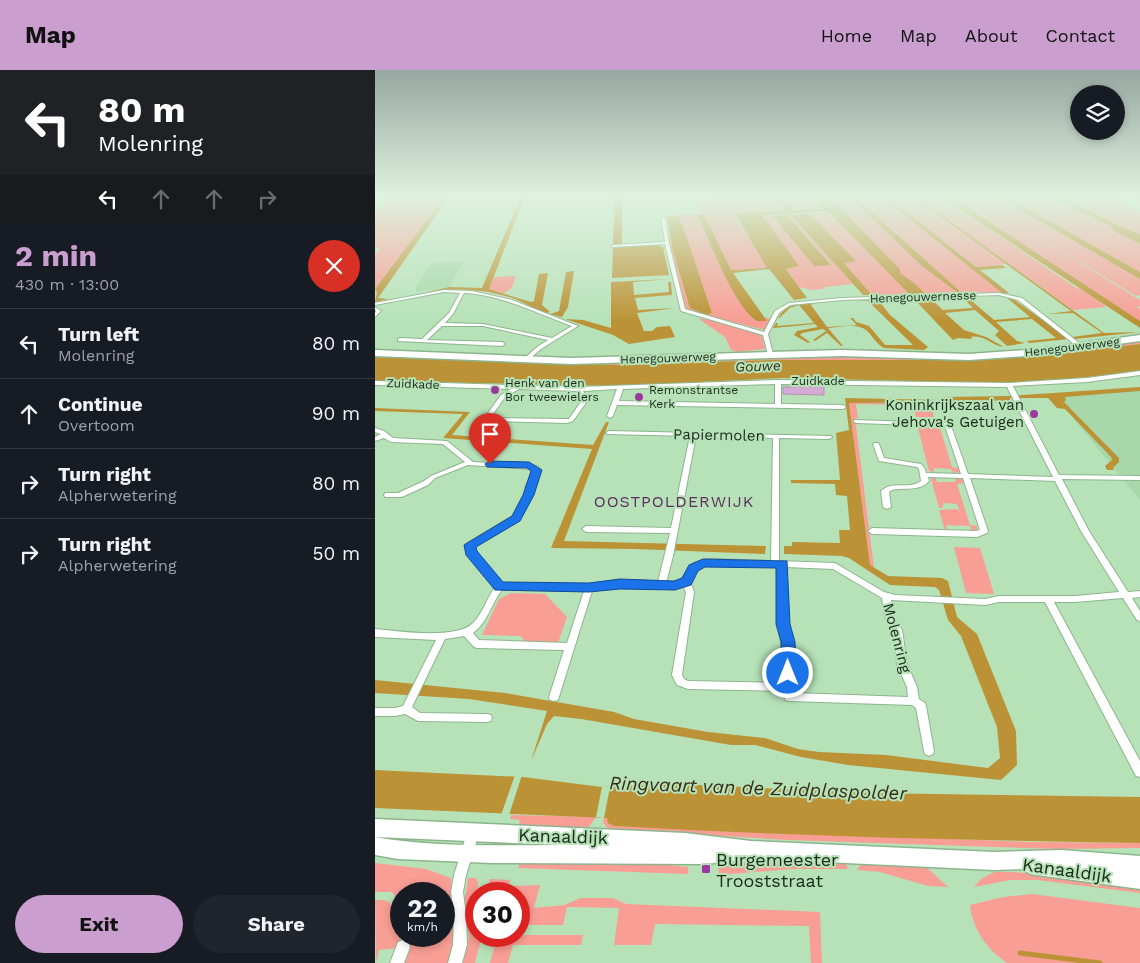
<!DOCTYPE html>
<meta charset="utf-8">
<style>
body{margin:0;font-family:"Work Sans",sans-serif;background:#20242c;color:#f1f3f6;height:100vh;display:flex;flex-direction:column;font-size:19px;white-space:nowrap}
*{box-sizing:border-box;margin:0}
p{font-size:16px;color:#9ea1a6}
.icon{flex:none;width:28px;height:28px;fill:none;stroke:currentColor;stroke-width:2;stroke-linecap:round;stroke-linejoin:round}
.map{position:relative;flex:1;overflow:hidden}
.panel{display:flex;flex-direction:column;background:#171b24;width:375px}
.panel>*{flex:none}
.top-card{background:#202124;color:#fff;overflow:hidden}
.tools{position:absolute;left:695px;top:15px;display:grid;gap:10px}
.tools a{display:grid;place-items:center;width:55px;height:55px;border-radius:50%;background:#171b24;box-shadow:0 2px 8px #0003;font-size:25px}
.speed{position:absolute;left:15px;top:812px;display:flex;gap:10px;font-size:25px;font-weight:700;text-align:center}
.speed>*{display:grid;place-content:center;width:65px;height:65px;border-radius:50%;background:#171b24;box-shadow:0 2px 8px #0003;line-height:1}
.speed small{font-size:12px;font-weight:400}
.speed .limit{border:8px solid #d22;background:#fff;color:#111}
.pin{position:absolute;display:grid;place-items:center;width:42px;height:42px;color:#fff;margin:-51px -21px;border-radius:50% 50% 50% 0;rotate:-45deg;box-shadow:0 0 5px #0007}
.pin .icon{rotate:45deg}
.me{position:absolute;width:55px;margin:-28px;rotate:0deg;stroke-linejoin:round;filter:drop-shadow(0 0 4px #0008)}
.turn{display:flex;align-items:center;gap:18px;height:105px;padding:0 15px;font-size:22px}
.turn .icon{width:65px;height:65px;stroke-width:2.5}
.turn b{display:block;font-size:35px;line-height:42px}
.lanes{display:flex;align-items:center;height:48px;padding:0 15px;background:#0003;justify-content:center;gap:25px;direction:ltr}
.lanes .off{opacity:.35}
.round{display:grid;place-items:center;flex:none;width:52px;height:52px;border-radius:26px;background:#20242c}
.head{display:flex;align-items:center;justify-content:space-between;height:85px;padding:0 15px}
h1{font-size:30px;font-weight:700;line-height:38px;color:#ca9fcf}
.action{display:flex;gap:10px;margin-top:auto;padding:10px 15px}
.action a{flex:1;height:58px;border-radius:30px;background:#ca9fcf;color:#111;font-size:20px;font-weight:700;line-height:58px;text-align:center}
.action a+a{background:#20242c;color:#f1f3f6}
ul{padding:0;list-style:none}
li{display:flex;align-items:center;gap:15px;height:70px;padding:0 15px;border-top:1px solid #363941}
li div{flex:1}
li b{display:block;font-size:19px}
li em{font-style:normal}
header{display:flex;align-items:center;gap:30px;box-sizing:border-box;height:70px;padding:0 25px;background:#ca9fcf;color:#111}
header strong{font-size:24px}
nav{display:flex;gap:28px;margin-inline-start:auto;font-size:18px}
main{display:flex;flex:1;min-height:0}
.map>svg:first-child{display:block}
</style>
<header>
<strong>Map</strong>
<nav><a>Home</a><a>Map</a><a>About</a><a>Contact</a></nav>
</header>
<main>
<section class="panel">
<div class="top-card">
<div class="turn"><svg class="icon" aria-label="left" viewBox="0 0 24 24"><path d="M17 20v-9H6M10 6l-5 5 5 5"/></svg><div><b>80 m</b>Molenring</div></div>
<div class="lanes"><svg class="icon" aria-label="left" viewBox="0 0 24 24"><path d="M17 20v-9H6M10 6l-5 5 5 5"/></svg><svg class="icon off" aria-label="ahead" viewBox="0 0 24 24"><path d="M12 20V5M6 11l6-6 6 6"/></svg><svg class="icon off" aria-label="ahead" viewBox="0 0 24 24"><path d="M12 20V5M6 11l6-6 6 6"/></svg><svg class="icon off" aria-label="right" viewBox="0 0 24 24"><path d="M7 20v-9h11M14 6l5 5-5 5"/></svg></div>
</div>
<div class="head"><div><h1>2 min</h1><p>430 m · 13:00</p></div><a class="round" style="background:#d93025;color:#fff"><svg class="icon" aria-label="close" viewBox="0 0 24 24"><path d="M6 6l12 12M18 6L6 18"/></svg></a></div>
<ul>
<li><svg class="icon" aria-label="left" viewBox="0 0 24 24"><path d="M17 20v-9H6M10 6l-5 5 5 5"/></svg><div><b>Turn left</b><p>Molenring</p></div><em>80 m</em></li>
<li><svg class="icon" aria-label="ahead" viewBox="0 0 24 24"><path d="M12 20V5M6 11l6-6 6 6"/></svg><div><b>Continue</b><p>Overtoom</p></div><em>90 m</em></li>
<li><svg class="icon" aria-label="right" viewBox="0 0 24 24"><path d="M7 20v-9h11M14 6l5 5-5 5"/></svg><div><b>Turn right</b><p>Alpherwetering</p></div><em>80 m</em></li>
<li><svg class="icon" aria-label="right" viewBox="0 0 24 24"><path d="M7 20v-9h11M14 6l5 5-5 5"/></svg><div><b>Turn right</b><p>Alpherwetering</p></div><em>50 m</em></li>
</ul>
<div class="action"><a>Exit</a><a>Share</a></div>
</section>
<div class="map">
<svg width="765" height="893" viewBox="0 0 765 893">
<rect width="100%" height="100%" fill="#b7e2b8"/>
<g fill="#a8d8a9">
<path d="M89,192L74,217L41,222V217L56,193Z"/>
<path d="M765,320V430L680,326Z"/>
</g>
<g fill="#f89e95" fill-rule="evenodd">
<path d="M17,126H71L0,219V185L5,178H0V144Z"/>
<path d="M340,126H439L451,138L418,140L404,126H401L411,140L360,144L362,150L393,198L356,200L331,148L327,144L322,145L344,195L375,246L382,251L391,249L389,247L396,249L390,260L316,242L311,238L295,182L290,148L298,181L334,234L302,145L325,144L322,131L338,130Z"/>
<path d="M508,126L627,223L586,222L480,127Z"/>
<path d="M511,126H539L632,194L601,197Z"/>
<path d="M541,126H565L700,217L718,225L731,237L698,240Z"/>
<path d="M575,126H621L765,209V225L761,226L652,160L765,230V236L762,237L765,239V251Z"/>
<path d="M630,126H672L737,157L739,161L765,174V202Z"/>
<path d="M688,126H732L765,141V164L742,155Z"/>
<path d="M466,128H477L582,222L552,225L524,203L457,130Z"/>
<path d="M454,142L538,227H499L468,192L479,191L432,144L417,145L478,214L450,217L448,219L437,220L424,217L411,198L423,196L386,145ZM412,145L456,194V195L399,147Z"/>
<path d="M141,206L137,218L129,223L118,221L114,218L119,207Z"/>
<path d="M324,249H330L381,262L387,267L390,279L363,282L356,280L350,267Z"/>
<path d="M765,270V274L669,286L579,290H396L243,295L0,287L197,293L449,285L567,289Z"/>
<path d="M557,332L555,334L559,347H541L538,335L481,334L483,348H480L499,498L495,495L474,333Z"/>
<path d="M542,354L545,357L564,358L563,355H570V358H565L577,397L584,398V402L578,403L576,399L559,398V402L554,401Z"/>
<path d="M560,407L562,412H580V408L587,409L589,413L582,414L595,455L602,456V459L597,461L595,456L571,455L572,460L570,461L564,440L582,439L585,442L582,434L568,433V438H564L556,409Z"/>
<path d="M579,477L605,478L619,524L591,523Z"/>
<path d="M136,523L170,524L192,547L183,573L151,572L145,566L107,565L124,529Z"/>
<path d="M136,745L221,747L213,758L143,756L145,750L135,749Z"/>
<path d="M229,748H232L239,756L654,772L765,773V778L682,779L412,770L233,759L228,752Z"/>
<path d="M145,791H259L313,797V804L143,798Z"/>
<path d="M377,791L467,793L471,794L473,799H417L344,805L343,797Z"/>
<path d="M0,793L51,799L76,808V826L81,866L77,893H27L34,866H69V824H26V833L17,822H0Z"/>
<path d="M486,794L550,796L573,817L553,816L505,802L482,800Z"/>
<path d="M619,802H637L694,807L765,815V823L662,810H635L599,817L606,809Z"/>
<path d="M93,808H101L103,812L101,866H107L100,893H87L94,867L90,828Z"/>
<path d="M115,809L135,810L131,824H111Z"/>
<path d="M165,815L159,838L189,835L206,828H238L251,834L445,842L447,893H436L434,856L280,854L276,875H239L244,838L192,837L188,855H144V824H136L138,816Z"/>
<path d="M657,824L765,838V893H632C612,879 598,861 595,835L628,827Z"/>
<path d="M0,830C4,830 8,829 12,831C26,837 27,866 24,878L4,880L1,893Z"/>
<path d="M144,865H208L206,875H138L133,893H115L122,866Z"/>
</g>
<g fill="#bb9336">
<path d="M146,126H150L114,219L156,232L159,231L164,204L173,203L167,235L175,242L171,243C160,240 151,233 140,229C111,219 82,218 52,222L74,217L107,218Z"/>
<path d="M240,126H247V174L238,175Z"/>
<path d="M400,126H404L418,140L449,139L439,126H491L480,127L586,222H582L547,196L476,128L457,130L525,199V203L539,213L568,240L598,238L587,227L591,226L619,250L655,247L632,228H637L694,269L654,273L652,271L681,268L657,249L621,252L642,271L650,273L632,276L620,265L624,261L600,240L570,243L589,260L611,267L629,277C617,276 609,264 596,267L597,269L583,268L578,270L540,230L505,232L515,245L553,277L549,280L509,278C503,275 499,269 495,264C485,251 467,257 453,258L468,276H466L452,263L440,271L438,270L451,261L448,259L427,263L425,265L435,272L433,273L419,265L422,261L443,257L440,254L398,258L401,253H403L402,256L439,253L424,235L415,238L403,249C410,234 424,234 440,233L436,235L452,257L482,255L475,248H478L481,252L494,256L510,275H538L493,231H474L539,229L453,141L387,145L424,196L411,199L432,228L419,230L394,199L358,203L392,251H382C360,238 335,173 324,148L321,146L327,144L331,148L356,200L392,198L360,144L411,140Z"/>
<path d="M506,126H511L601,197L627,195L631,198L605,200L634,223H627Z"/>
<path d="M537,126H541L729,263L765,262L700,269L697,267L727,263L698,243L673,244L696,241Z"/>
<path d="M565,126H575L765,251V258Z"/>
<path d="M621,126H630L765,202V209Z"/>
<path d="M672,126H688L742,155L765,164V174L739,161L737,157Z"/>
<path d="M67,130H72L3,228L13,229L0,232L2,222L0,219Z"/>
<path d="M432,144L436,145L481,191L469,193L497,225H488L416,145Z"/>
<path d="M302,145L307,154L337,243L331,245L315,238L298,181L292,147Z"/>
<path d="M412,145L456,195L439,196L398,146Z"/>
<path d="M281,175L288,177L294,205L237,208L238,177Z"/>
<path d="M199,201L193,237L187,247L190,248L175,244L184,241L191,202Z"/>
<path d="M295,209L258,212L259,225L294,222L293,212H296L297,225L260,228L263,240L300,238L262,243L269,261H277L282,257L295,256L300,267L254,274L238,265L190,249L208,250L236,258V212Z"/>
<path d="M765,274V302L661,312L619,313L408,308L239,316L0,311V287L243,295L396,290H579L669,286Z"/>
<path d="M765,317V321L690,327L691,330L689,332L744,388V392L738,398L739,400H732L730,396L737,390L736,387L690,339L682,338L673,328H635V331L599,330L598,332L474,333L495,495L513,506L567,508L573,511L582,547L602,564L641,661L642,695L626,710L473,695L426,687L380,675H356L206,649L179,646L172,654L156,691L172,641L94,629L0,623V610L130,623L239,642L259,649L333,662L390,668L423,679L444,682L511,685L613,698L625,688L622,657L586,566L573,550L564,520L560,517L515,515L474,488L467,486L409,484V476H417V472L465,473L464,460H475L472,426L461,425L460,414L416,413V410H465L461,363L474,360L470,328L566,330L570,327L634,326Z"/>
<path d="M0,338L95,342L77,365L218,375L231,352H234L189,471L391,476L390,484L260,479L176,478L217,379L68,368L88,344L0,341Z"/>
<path d="M0,700L148,707L227,717L304,714L492,723L765,727V773C590,770 414,766 239,756L233,753L232,748L0,738Z"/>
</g>
<g fill="#b7e2b8">
<path d="M140,705H147L134,745H126Z"/>
<path d="M227,717H235L229,748L221,747Z"/>
</g>
<g fill="none" stroke-linecap="round" stroke-linejoin="round">
<path stroke="#bb9336" stroke-width="5" d="M645,883L725,893"/>
<path stroke="#362d18" stroke-width="1" stroke-dasharray="3 2.5" stroke-linecap="butt" d="M451,139L456,142"/>
</g>
<path fill="#d3abd4" stroke="#b58eb6" d="M444,316L449,317V325L408,324V317Z"/>
<g fill="none" stroke-linecap="round" stroke-linejoin="round">
<defs>
<g id="minor">
<path d="M288,147L290,148L294,173L310,239L389,262L400,241L414,233L467,228L624,223L647,228L708,276L703,277L643,230L624,225L467,230L415,235L404,243L393,264L398,284L393,285L388,265L306,241L290,174L238,177L236,176L238,175L290,172L286,148Z"/>
<path d="M69,220L97,221L137,230L203,256L166,279L152,291L150,290V288L162,277L173,270L108,256H67L52,270L127,272L130,274L127,276L23,271V269L25,268L47,269L74,243L85,223L69,222L0,235V233ZM89,223C124,224 164,244 197,256L177,268L108,254L70,253L78,244Z"/>
<path d="M0,237L6,241L0,247V243L1,241L0,240Z"/>
<path d="M765,301V305L712,312L638,316L684,405L765,406V410L687,409L714,461L753,522L765,521V527L757,528L765,541V551L762,550L748,528L700,532H679L765,691V707L761,706L670,532H624L610,535L516,530L518,547L527,560L532,594L542,617L544,629L550,633L551,636L559,681L558,684L554,686L550,684L549,681L541,638L537,635L414,631L410,630L409,621L313,619L302,615L297,605L311,522L308,516L300,519L245,517L217,521L183,630L179,631L175,630L174,627L189,580L102,578L99,577L89,566L70,569L37,637L45,643L112,644L116,645L117,648L116,651L112,652L43,651L30,644L20,646H0V638H20L28,636L61,570L0,567V559C23,561 81,570 98,553C108,543 112,528 120,517L93,484L91,475L92,473L138,446L149,425L151,415L158,402V399L93,395L60,408L53,415L27,427H10L9,425L10,423H23L49,411L56,406L90,392L68,374L16,372L9,368L0,371V367L6,364L0,362V358L9,361L18,368L72,371L98,392L163,396L164,402L159,415L157,425L144,450L99,476L100,481L127,514L217,515L245,511L283,512L295,463L211,462L207,459L211,456L296,458L314,371L317,366L232,364L231,363L234,361L456,366L457,367L456,368L454,369L404,368V491L460,493L509,522L520,525L610,529L624,526H700L744,522L706,461L680,411L595,408L613,461L612,463L602,467L497,464L493,461L497,458L601,461L605,460L588,408L553,407L554,411C544,422 530,417 517,420L514,422L516,437L512,439L508,437L506,421C518,410 535,420 546,411L544,399L542,397L504,391L498,374L499,373H503L504,374L509,388L546,394L550,399L551,403L586,404L570,356L481,353L479,352V350L575,353L593,404L678,407L632,317L406,314V334L468,335L471,337L468,339L242,335L238,346L235,348L232,346L242,319L208,321L213,330L198,351L192,353L112,351L110,347L126,325L136,319L0,315V311L204,317L403,310L634,313L712,308ZM400,314V334L244,331L248,319ZM144,319L202,321L207,330L194,349H192L116,348V347L130,327ZM323,367L398,368L396,491L334,489L319,493C311,505 308,513 291,513L298,486L320,371ZM334,495L403,497L404,554L408,572L409,613L313,611L309,609L307,605L319,522L315,511L325,497ZM411,497L458,499L507,528L510,547L518,560L522,594L532,617L533,627L419,623L418,572L412,554ZM127,520L209,521L192,573L104,570L98,563C113,552 116,534 127,520Z"/>
<path d="M98,757L102,759L104,763L91,805L88,822L91,845L92,875L87,893H73L78,875L79,845L76,822L79,805L92,763L94,759Z"/>
<path d="M28,870L33,872L35,877L29,893H15L23,872Z"/>
</g>
<path id="secondary" d="M0,749L310,763L376,771L619,782L687,780L765,786V819L655,804L648,799L619,800L366,788L359,791L329,794L117,793L23,789L0,785V767C62,778 126,775 189,775L0,767Z"/>
<path id="primary" d="M765,265V271L665,285L594,290L467,286L197,294L0,286V280L197,288L467,280L594,284L665,279Z"/>
</defs>
<use href="#minor" stroke="#8cb58d" stroke-width="2"/>
<use href="#secondary" stroke="#8cb58d" stroke-width="3"/>
<use href="#primary" stroke="#8cb58d" stroke-width="3"/>
<use href="#minor" fill="#fff" fill-rule="evenodd"/>
<use href="#secondary" fill="#fff" fill-rule="evenodd"/>
<use href="#primary" fill="#fff" fill-rule="evenodd"/>
</g>
<linearGradient id="sky" x2="0" y2="1"><stop stop-color="#96a7a1"/><stop offset="0.5" stop-color="#dff2df"/><stop offset="1" stop-color="#dff2df" stop-opacity="0"/></linearGradient>
<rect width="765" height="251" fill="url(#sky)"/>
<path fill="#1a73e8" stroke="#114b97" d="M115,391L154,392L167,400L159,425L145,451L101,477L102,481L128,512L214,513L245,509L299,511L307,508L314,495L328,489L412,491L415,554L420,572L421,603L419,607H408L406,603V572L401,554V498L330,497L323,501L316,515L300,520L245,519L214,522L120,520L91,485L89,475L137,446L148,425L156,401L152,398L112,397L110,394Z"/>
<g fill="#9a389f" stroke="#b7e2b8" stroke-width="2">
<circle cx="120" cy="320" r="5"/>
<circle cx="264" cy="327" r="5"/>
<circle cx="659" cy="344" r="5"/>
<rect x="326" y="794" width="10" height="10" rx="2.5"/>
</g>
<g text-anchor="middle" dominant-baseline="central" stroke-width="4" stroke-linejoin="round" paint-order="stroke">
<g font-size="12" fill="#192a1a" stroke="#b7e2b8">
<text transform="translate(548 227) rotate(-2)">Henegouwernesse</text>
<text transform="translate(697 277) rotate(-7)">Henegouwerweg</text>
<text transform="translate(293 288) rotate(-2)">Henegouwerweg</text>
<text x="443" y="311">Zuidkade</text>
<text transform="translate(38 314) rotate(2)">Zuidkade</text>
</g>
<g font-size="12" fill="#192a1a" stroke="#b7e2b8" text-anchor="start">
<text x="130" y="313">Henk van den<tspan x="130" dy="14">Bor tweewielers</tspan></text>
<text x="274" y="320">Remonstrantse<tspan x="274" dy="14">Kerk</tspan></text>
</g>
<g font-size="14" font-style="italic" fill="#362d18" stroke="#b7e2b8">
<text transform="translate(383 296) rotate(-2)">Gouwe</text>
</g>
<g font-size="15" fill="#192a1a" stroke="#b7e2b8" text-anchor="end">
<text x="649" y="335">Koninkrijkszaal van<tspan x="649" dy="17">Jehova's Getuigen</tspan></text>
</g>
<g font-size="15" fill="#192a1a" stroke="#b7e2b8">
<text transform="translate(344 365) rotate(1)">Papiermolen</text>
<text transform="translate(522 568) rotate(75)">Molenring</text>
</g>
<g font-size="16" letter-spacing="1" fill="#5d2d5f" stroke="#b7e2b8">
<text x="299" y="431">OOSTPOLDERWIJK</text>
</g>
<g font-size="18" fill="#192a1a" stroke="#b7e2b8">
<text transform="translate(188 766) rotate(2)">Kanaaldijk</text>
<text transform="translate(692 800) rotate(8)">Kanaaldijk</text>
</g>
<g font-size="18" fill="#192a1a" stroke="#b7e2b8" text-anchor="start">
<text x="341" y="789">Burgemeester<tspan x="341" dy="21">Trooststraat</tspan></text>
</g>
<g font-size="19" font-style="italic" fill="#362d18" stroke="#b7e2b8">
<text transform="translate(383 718) rotate(2)">Ringvaart van de Zuidplaspolder</text>
</g>
</g>
</svg>
<div class="tools">
<a><svg class="icon" aria-label="layers" viewBox="0 0 24 24"><path d="M12 4l9 5-9 5-9-5zM3 14l9 5 9-5"/></svg></a>
</div>
<div class="speed"><div>22<small>km/h</small></div><div class="limit">30</div></div>
<div class="pin" style="left:115px;top:394px;background:#d93025"><svg class="icon" aria-label="arrive" viewBox="0 0 24 24"><path d="M6 21V4h12l-3 4 3 4H6"/></svg></div>
<svg class="me" style="left:413px;top:603px" viewBox="-20 -20 40 40"><circle r="17" fill="#1a73e8" stroke="#fff" stroke-width="3"/><path d="M0-11L8 9 0 5-8 9z" fill="#fff"/></svg>
</div>
</main>
